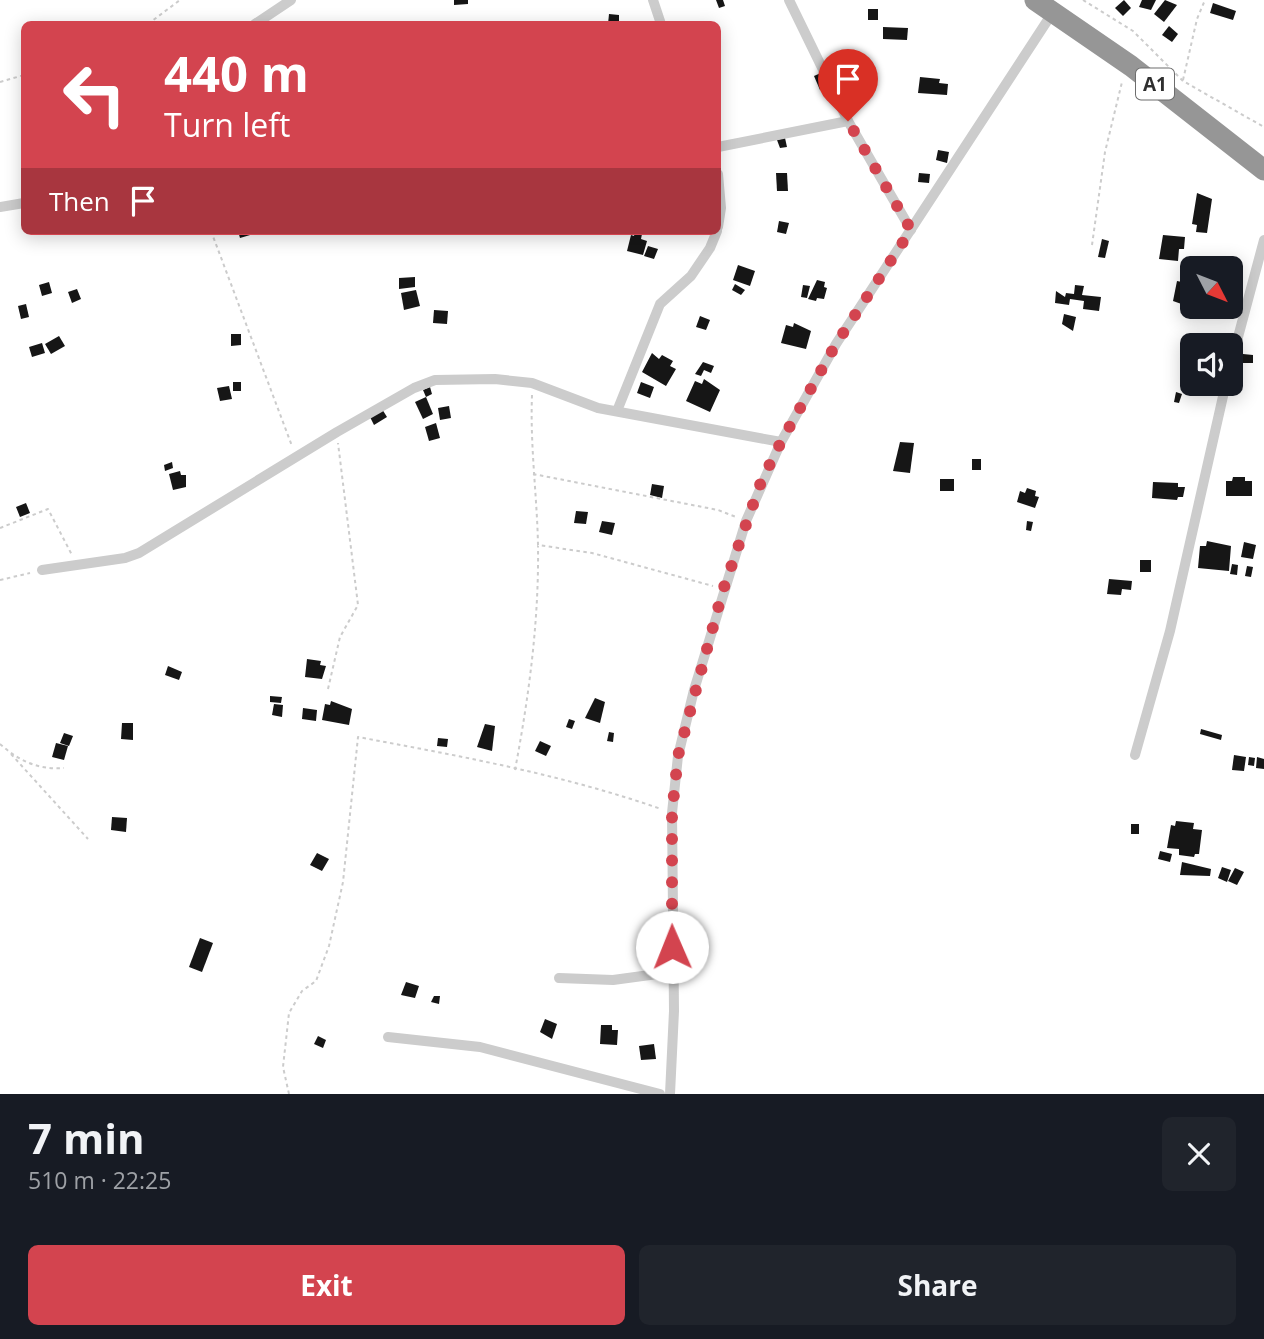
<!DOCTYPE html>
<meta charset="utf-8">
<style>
body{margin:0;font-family:"Open Sans",sans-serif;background:#20242c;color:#f1f3f6;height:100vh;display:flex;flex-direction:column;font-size:26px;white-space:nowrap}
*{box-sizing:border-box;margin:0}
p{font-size:23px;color:#9ea1a6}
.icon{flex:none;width:38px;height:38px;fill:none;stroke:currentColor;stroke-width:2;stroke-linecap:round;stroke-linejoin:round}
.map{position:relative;height:1094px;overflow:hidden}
.details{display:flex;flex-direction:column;background:#171b24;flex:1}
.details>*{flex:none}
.guide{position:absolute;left:21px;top:21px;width:700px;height:214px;border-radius:10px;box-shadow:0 4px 18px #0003;background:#d3444f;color:#fff;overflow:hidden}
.needle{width:46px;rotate:132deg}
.fabs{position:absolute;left:1180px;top:256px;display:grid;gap:14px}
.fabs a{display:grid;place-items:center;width:63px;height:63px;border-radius:10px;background:#171b24;box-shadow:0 4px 18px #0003;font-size:35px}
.pin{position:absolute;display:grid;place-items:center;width:60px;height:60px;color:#fff;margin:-72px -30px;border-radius:50% 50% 50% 0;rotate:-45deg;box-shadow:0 0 7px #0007}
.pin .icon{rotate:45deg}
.me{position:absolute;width:77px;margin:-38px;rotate:359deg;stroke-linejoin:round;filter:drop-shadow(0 0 5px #0008)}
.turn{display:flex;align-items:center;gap:24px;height:147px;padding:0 28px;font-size:32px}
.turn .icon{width:91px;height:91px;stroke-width:2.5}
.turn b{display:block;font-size:49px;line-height:60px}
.then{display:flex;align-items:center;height:66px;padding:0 28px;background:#0003;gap:14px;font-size:26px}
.round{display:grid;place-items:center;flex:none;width:74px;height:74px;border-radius:10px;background:#20242c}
.headline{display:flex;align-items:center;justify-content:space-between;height:119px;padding:0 28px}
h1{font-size:42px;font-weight:700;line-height:52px}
.button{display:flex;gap:14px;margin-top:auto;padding:14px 28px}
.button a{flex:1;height:80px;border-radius:10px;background:#d3444f;color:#fff;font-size:28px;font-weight:700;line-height:80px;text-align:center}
.button a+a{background:#20242c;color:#f1f3f6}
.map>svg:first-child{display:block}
</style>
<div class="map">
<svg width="1264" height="1094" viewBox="0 0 1264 1094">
<rect width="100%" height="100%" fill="#fff"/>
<g fill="#161616">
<path d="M454,0H468V4L454,5Z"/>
<path d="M716,0H723L725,6L719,8Z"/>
<path d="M1124,0L1131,8L1123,16L1115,8Z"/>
<path d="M1142,0H1156L1151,10L1139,7Z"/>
<path d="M1165,0L1177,5L1164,22L1154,14Z"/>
<path d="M1213,3L1236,11L1233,20L1210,13Z"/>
<rect x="868" y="9" width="10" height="11"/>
<path d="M609,14L619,15V24H608Z"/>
<path d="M1169,26L1178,34L1172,42L1162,35Z"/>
<path d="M883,27L908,28L907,40L883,39Z"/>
<path d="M823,72L829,85L820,90L814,76Z"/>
<path d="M920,77L940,79L939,83L948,84L947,95L918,93Z"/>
<path d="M785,138L787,147L780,148L777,140Z"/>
<path d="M938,150L949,152L947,163L936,160Z"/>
<path d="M776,173H787L788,191H777Z"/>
<path d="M919,173L930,174L929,183L918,182Z"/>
<path d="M1197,193L1212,199L1207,233L1196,232L1197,225L1192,224Z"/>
<path d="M779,221L789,223L786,234L777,232Z"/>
<path d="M238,231H263L240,238Z"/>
<path d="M635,232L642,234L641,239L647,241L643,255L627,251L631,235L634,236Z"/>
<path d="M1163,235L1185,237L1184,249H1179L1178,261L1159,259Z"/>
<path d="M1102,239L1109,241L1105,258L1098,257Z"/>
<path d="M648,246L658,249L654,259L644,256Z"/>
<path d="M738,265L755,271L750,286L733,280Z"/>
<path d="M415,277V287L399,289V278Z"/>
<path d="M1183,277L1192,278L1190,307L1173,301L1177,281L1182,282Z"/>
<path d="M817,280L825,282L824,287L827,288L824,299L817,298L816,301L808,299Z"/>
<path d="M49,282L52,293L42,296L39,285Z"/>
<path d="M735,284L745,290L741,295L732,290Z"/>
<path d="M803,285L810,286L807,298L801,297Z"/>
<path d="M1075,285L1084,286L1082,295L1101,297L1099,311L1083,309L1084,301L1070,299L1069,305L1055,303L1056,291L1065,297L1066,293L1074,294Z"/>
<path d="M77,289L81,299L72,303L68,292Z"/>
<path d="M416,290L420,306L404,310L401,293Z"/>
<path d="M26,304L29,317L21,319L18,306Z"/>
<path d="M1197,306H1219L1218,313L1196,309Z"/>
<path d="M434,310L448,311L447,324L433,323Z"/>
<path d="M1064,314L1076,317L1073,331L1062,324Z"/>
<path d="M700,316L710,320L706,330L696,327Z"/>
<path d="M794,323L811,331L806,349L781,343L786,325L793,327Z"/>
<path d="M231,334H241V345L231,346Z"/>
<path d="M59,336L65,346L51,354L45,344Z"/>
<path d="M42,343L45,353L32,357L29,347Z"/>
<path d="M1192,350V372L1186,370Z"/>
<path d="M652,353L659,359L662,355L673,361L670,366L676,369L666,386L642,372Z"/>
<path d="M1243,354L1253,355V363H1243Z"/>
<path d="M703,362L714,366L711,373L704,370L701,376L695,374Z"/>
<path d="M704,379L720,390L710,412L686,401L695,381L702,384Z"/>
<rect x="233" y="382" width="8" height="9"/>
<path d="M641,382L654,387L650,398L637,393Z"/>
<path d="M229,386L232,399L220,401L217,388Z"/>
<path d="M430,387L432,394L426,397L423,390Z"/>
<path d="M1176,392L1182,394L1179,403L1174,402Z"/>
<path d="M426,397L433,414L423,419L415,402Z"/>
<path d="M449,406L451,418L440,420L438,408Z"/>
<path d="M382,409L387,417L374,425L370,417Z"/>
<path d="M436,423L440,438L429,441L425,427Z"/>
<path d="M900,442L914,443L910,473L893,471Z"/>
<rect x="972" y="459" width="9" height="11"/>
<path d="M172,462L173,468L165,471L164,465Z"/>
<path d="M180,471L181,475H186V487L173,490L169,474Z"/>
<path d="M1233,477H1245V481H1252V496H1226V481H1232Z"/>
<rect x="940" y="479" width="14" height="12"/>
<path d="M1153,482L1178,483V487H1185L1183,497H1178L1177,500L1152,498Z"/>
<path d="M652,484L664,486L662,498L650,495Z"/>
<path d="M1027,488L1036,491L1035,496L1039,497L1035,508L1017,502L1020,491L1025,493Z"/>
<path d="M26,503L30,513L20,517L16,507Z"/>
<path d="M576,511L588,512L586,524L574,523Z"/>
<path d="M602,521L615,523L612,535L599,532Z"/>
<path d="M1027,521L1033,522L1031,531L1026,530Z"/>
<path d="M1207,541L1231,546L1229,571L1198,568L1200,546H1206Z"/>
<path d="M1244,542L1256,545L1253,559L1241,557Z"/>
<rect x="1140" y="560" width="11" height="12"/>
<path d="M1232,564L1238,565L1237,575L1230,574Z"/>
<path d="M1247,566L1253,567L1251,577L1245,576Z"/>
<path d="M1109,579L1132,581L1131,590L1122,589L1121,595L1107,594Z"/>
<path d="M307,659L321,661L320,665L326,666L322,679L305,677Z"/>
<path d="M168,666L182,672L179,680L165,675Z"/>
<path d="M270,696L282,697L281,703L270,702Z"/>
<path d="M595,698L605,702L600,723L585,718Z"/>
<path d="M331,701L352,709L349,725L322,720L325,704L330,705Z"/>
<path d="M274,704L283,705L282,717L272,715Z"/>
<path d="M303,708L317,710L316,721L302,719Z"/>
<path d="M569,719L575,721L572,729L566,727Z"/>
<path d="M122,723H133V740L121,739Z"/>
<path d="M485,724L495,726L492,751L477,747Z"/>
<path d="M1201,729L1222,735L1221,740L1200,734Z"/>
<path d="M609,732L614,733L613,742L607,741Z"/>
<path d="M64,733L73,736L69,746L60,743Z"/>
<path d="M438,738L448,739L447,747L437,746Z"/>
<path d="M540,741L551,746L546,756L535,751Z"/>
<path d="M56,743L68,746L64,760L52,757Z"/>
<path d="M1234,755L1246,757L1244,771L1232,770Z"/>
<path d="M1249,757L1255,758L1254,766L1248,765Z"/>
<path d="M1257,757L1264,759V769L1256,768Z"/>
<path d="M112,817L127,818L126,832L111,830Z"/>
<path d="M1176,821L1194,823L1193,829L1202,830L1199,854H1195L1194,857L1179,855V849L1167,848L1171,825L1175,826Z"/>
<rect x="1131" y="824" width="8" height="10"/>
<path d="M1160,851L1172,854L1170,862L1158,859Z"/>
<path d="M317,853L329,859L322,871L310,865Z"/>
<path d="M1182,862L1211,869L1210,876L1180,875Z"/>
<path d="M1222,867L1231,870L1227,882L1218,878Z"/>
<path d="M1235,868L1244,872L1237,885L1228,881Z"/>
<path d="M200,938L213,943L202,972L189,967Z"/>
<path d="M406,982L419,986L415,998L401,995Z"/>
<path d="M434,996H440L439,1004L431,1002Z"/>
<path d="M545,1019L557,1024L552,1039L540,1032Z"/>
<path d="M601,1025H612V1030H618L617,1045L600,1044Z"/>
<path d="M318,1036L326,1040L323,1048L314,1044Z"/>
<path d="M654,1044L656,1059L641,1060L639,1046Z"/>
</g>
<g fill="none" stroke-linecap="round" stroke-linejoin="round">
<g stroke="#ccc" stroke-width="2" stroke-dasharray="3.5 3.5" stroke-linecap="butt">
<path d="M1083,0L1133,31L1183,81L1264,127"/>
<path d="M148,24L180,0"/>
<path d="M1183,80L1197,19L1205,0"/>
<path d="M0,82L24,75"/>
<path d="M211,231L292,446"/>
<path d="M1092,245L1105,152L1122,82"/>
<path d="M532,395C530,446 537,495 538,545L592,553L713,586"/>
<path d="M533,474L718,510L736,517"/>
<path d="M0,528L48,509L72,555"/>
<path d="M0,580L30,573"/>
<path d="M328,689L340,637L358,605L338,443"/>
<path d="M0,744C19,761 38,770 64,768"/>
<path d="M11,754L88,839"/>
<path d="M515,770C529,696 539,621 538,546"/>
<path d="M289,1094L283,1067L289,1013L302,991L316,981L329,946L343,882L358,737C460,756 564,775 661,809"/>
</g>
<g stroke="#ccc" stroke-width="10">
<path d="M653,0L661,24"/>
<path d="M789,0L848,121L911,230"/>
<path d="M255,24L291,0"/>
<path d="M718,147L848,121"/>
<path d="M718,174L721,208L718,227"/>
<path d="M0,207L24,203"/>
<path d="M1230,367L1264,240"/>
<path d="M617,411L660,304L691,276L710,248L717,231"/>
<path d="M42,570L125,558L139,553L337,432L414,388L435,380L495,379L532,383L598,408L781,442"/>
<path d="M1135,755L1170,631L1226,383"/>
<path d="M559,978L613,980L672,972"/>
<path d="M388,1037L480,1047L660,1094"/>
<path d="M670,1094L674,1011L672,813L678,756L694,690L746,521L781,442L836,344L1053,12"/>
</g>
<path stroke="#969696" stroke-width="21" d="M1035,0L1131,66L1264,170"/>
</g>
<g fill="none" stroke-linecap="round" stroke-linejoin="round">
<path stroke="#d3444f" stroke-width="12" stroke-dasharray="0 21.6" d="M672,947V813L678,756L723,590L761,482L781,442L836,344L911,230L848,121"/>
</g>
<g text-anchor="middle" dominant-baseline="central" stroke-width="7" stroke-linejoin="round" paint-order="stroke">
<rect fill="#fff" stroke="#6d6d6d" stroke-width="2" x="1136" y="68.5" width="38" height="31" rx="5"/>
<g font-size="19" font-weight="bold" fill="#2f2f2f">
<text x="1155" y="84">A1</text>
</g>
</g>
</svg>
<div class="fabs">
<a><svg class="needle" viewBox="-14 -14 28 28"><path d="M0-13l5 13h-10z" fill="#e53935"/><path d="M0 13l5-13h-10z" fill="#9ea1a6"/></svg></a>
<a><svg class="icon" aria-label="sound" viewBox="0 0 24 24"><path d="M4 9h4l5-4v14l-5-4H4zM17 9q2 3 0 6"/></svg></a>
</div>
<div class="pin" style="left:848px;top:121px;background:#d93025"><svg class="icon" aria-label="arrive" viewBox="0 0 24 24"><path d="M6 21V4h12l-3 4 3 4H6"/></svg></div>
<svg class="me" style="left:672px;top:947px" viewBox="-20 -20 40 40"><circle r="19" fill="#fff"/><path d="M0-13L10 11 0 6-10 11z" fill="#d3444f"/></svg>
<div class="guide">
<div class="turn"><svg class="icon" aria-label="left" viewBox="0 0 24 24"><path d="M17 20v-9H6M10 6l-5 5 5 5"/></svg><div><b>440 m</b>Turn left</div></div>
<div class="then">Then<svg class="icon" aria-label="arrive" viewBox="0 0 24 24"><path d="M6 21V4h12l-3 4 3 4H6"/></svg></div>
</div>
</div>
<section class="details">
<div class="headline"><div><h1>7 min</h1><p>510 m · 22:25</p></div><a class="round"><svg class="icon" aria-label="close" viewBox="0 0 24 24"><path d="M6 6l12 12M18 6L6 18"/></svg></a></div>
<div class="button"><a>Exit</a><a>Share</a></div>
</section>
